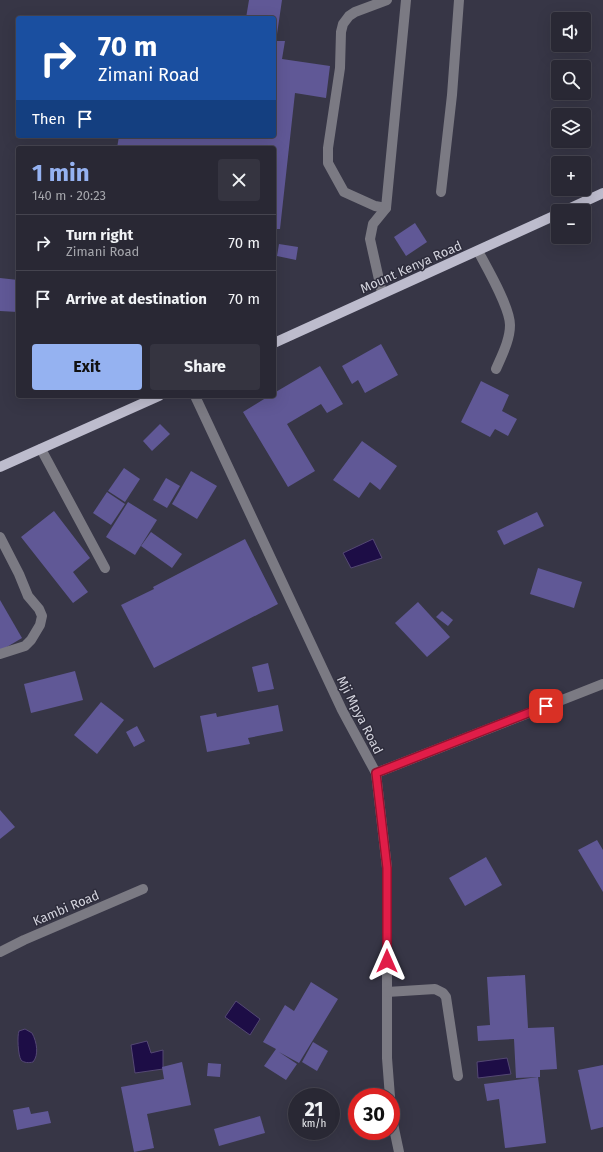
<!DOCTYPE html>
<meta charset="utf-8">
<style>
body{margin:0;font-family:"Fira Sans",sans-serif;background:#353440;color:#f1f3f6;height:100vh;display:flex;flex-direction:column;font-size:15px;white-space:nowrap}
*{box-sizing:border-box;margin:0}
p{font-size:13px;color:#a5a6ac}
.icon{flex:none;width:22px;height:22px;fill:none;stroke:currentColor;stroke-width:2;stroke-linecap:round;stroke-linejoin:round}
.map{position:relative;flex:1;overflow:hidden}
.side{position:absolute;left:16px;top:146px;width:260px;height:252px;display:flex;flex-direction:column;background:#292834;border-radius:4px;box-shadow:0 4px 16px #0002,0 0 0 1px #45444f}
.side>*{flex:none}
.top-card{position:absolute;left:16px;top:16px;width:260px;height:122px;border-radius:4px;box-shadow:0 4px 16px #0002,0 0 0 1px #45444f;background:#1a4fa0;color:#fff;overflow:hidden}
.controls{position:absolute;left:551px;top:12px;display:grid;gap:8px}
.controls a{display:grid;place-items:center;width:40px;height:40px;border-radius:4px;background:#292834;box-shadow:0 4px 16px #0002,0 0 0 1px #45444f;font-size:20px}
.speed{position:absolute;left:288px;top:1088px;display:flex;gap:8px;font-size:20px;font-weight:700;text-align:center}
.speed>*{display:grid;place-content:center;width:52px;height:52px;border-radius:50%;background:#292834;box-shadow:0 4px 16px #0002,0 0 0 1px #45444f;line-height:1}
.speed small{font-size:10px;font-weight:400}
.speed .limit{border:6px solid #d22;background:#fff;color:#111}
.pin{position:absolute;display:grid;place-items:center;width:34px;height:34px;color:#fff;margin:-17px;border-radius:8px;box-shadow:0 2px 6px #0006}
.me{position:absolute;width:44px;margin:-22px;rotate:0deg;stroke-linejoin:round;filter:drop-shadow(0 0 3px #0008)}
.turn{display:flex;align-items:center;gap:14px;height:84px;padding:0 16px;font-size:18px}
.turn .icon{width:52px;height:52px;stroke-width:2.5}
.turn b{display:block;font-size:28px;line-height:34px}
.then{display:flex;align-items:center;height:38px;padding:0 16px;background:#0003;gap:8px;font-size:15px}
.round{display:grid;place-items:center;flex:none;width:42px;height:42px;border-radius:4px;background:#353440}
.headline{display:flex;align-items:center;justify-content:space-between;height:68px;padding:0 16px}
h1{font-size:24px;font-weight:700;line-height:30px;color:#95b2f1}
.cta{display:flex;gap:8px;margin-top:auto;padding:8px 16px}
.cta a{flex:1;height:46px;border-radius:4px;background:#95b2f1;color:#111;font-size:16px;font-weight:700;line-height:46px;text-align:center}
.cta a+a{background:#353440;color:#f1f3f6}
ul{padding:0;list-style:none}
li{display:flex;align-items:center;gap:12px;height:56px;padding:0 16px;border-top:1px solid #45444f}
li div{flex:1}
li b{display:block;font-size:15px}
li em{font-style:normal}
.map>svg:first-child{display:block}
</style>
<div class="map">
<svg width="603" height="1152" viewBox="0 0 603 1152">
<rect width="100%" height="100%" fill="#373646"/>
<g fill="#1d0d46" stroke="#544873">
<path d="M373,539L382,558L351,568L343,553Z"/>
<path d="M236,1001L260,1019L250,1035L225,1017Z"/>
<path d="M25,1029L32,1033C37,1042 39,1055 33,1062C29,1063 24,1063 21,1060C18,1055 17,1036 19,1031Z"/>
<path d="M147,1041L151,1053L163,1050V1069L135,1073L131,1045Z"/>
<path d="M507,1058L511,1074L478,1078L477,1062Z"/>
</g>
<g fill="#605896">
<path d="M249,0H282L276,41H285L282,59L330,66L326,98L295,93L280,229H274V148H117L119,136H274V18H246Z"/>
<path d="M415,223L427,242L406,256L394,237Z"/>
<path d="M279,244L298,247L296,260L277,256Z"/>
<path d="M0,278L18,280V312L0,311Z"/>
<path d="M381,344L398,375L365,393L358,380L352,384L342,366Z"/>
<path d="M320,366L343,404L327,413L321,404L287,424L315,471L288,487L243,412L269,396H274V393Z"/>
<path d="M481,381L509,395L502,411L517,419L508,436L495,429L490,437L461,422Z"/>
<path d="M160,424L170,434L152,451L143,441Z"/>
<path d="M362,441L397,466L380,490L370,482L359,498L333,480Z"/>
<path d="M124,468L140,479L125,502L108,491Z"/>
<path d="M191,471L217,486L197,519L172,504Z"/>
<path d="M166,478L180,486L167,508L153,500Z"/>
<path d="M107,492L125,504L111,525L93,513Z"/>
<path d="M128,502L157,520L135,555L106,537Z"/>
<path d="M54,511L90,558L73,572L88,592L73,603L21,537Z"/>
<path d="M537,512L544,526L504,545L497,531Z"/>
<path d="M151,532L182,554L172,568L141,546Z"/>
<path d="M245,539L278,604L154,668L121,605L154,589L153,587Z"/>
<path d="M538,568L582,582L574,608L530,594Z"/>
<path d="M0,600L22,638L0,651Z"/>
<path d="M418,602L450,637L427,657L395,623Z"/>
<path d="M442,611L453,620L448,626L436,617Z"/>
<path d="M268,663L274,689L258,692L252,667Z"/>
<path d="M75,671L83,700L31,713L24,684Z"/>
<path d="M101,702L124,720L97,754L74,735Z"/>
<path d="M278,705L283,731L248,738L250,744L207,752L200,716L216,713L217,717Z"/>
<path d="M137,726L145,741L134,747L126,732Z"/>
<path d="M0,810L15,827L0,839Z"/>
<path d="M597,840L603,850V892L578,850Z"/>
<path d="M486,857L502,885L465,906L449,878Z"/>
<path d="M525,975L528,1028L554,1027L557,1069L540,1070V1077L516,1078L514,1039L478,1041L477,1026L490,1025L487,977Z"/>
<path d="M311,982L338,999L299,1063L279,1052L297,1064L286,1080L264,1066L276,1049L263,1042L285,1005L294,1011Z"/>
<path d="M313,1042L328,1051L317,1071L302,1062Z"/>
<path d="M182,1062L191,1105L147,1114L154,1148L134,1152L121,1087L164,1079L162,1067Z"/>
<path d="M208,1063L221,1064L220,1077L207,1076Z"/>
<path d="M603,1065V1127L591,1130L578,1070Z"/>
<path d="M538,1077L546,1143L505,1148L499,1099L487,1101L484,1084Z"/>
<path d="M29,1107L31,1114L48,1111L51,1123L17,1130L13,1110Z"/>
<path d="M260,1116L265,1133L219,1146L214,1129Z"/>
</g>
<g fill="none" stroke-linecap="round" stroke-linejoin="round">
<g stroke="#7b7a83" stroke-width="10">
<path d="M441,192L452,95L459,0"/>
<path d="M386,208L375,206L344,192L328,163V148L340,68L341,32L343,24L349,16L355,12L387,0"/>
<path d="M478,251C487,268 510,307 510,325C510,340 502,355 496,369"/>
<path d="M382,293L370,239L373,224L386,208L406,0"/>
<path d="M195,396L342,710L376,773L387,868V1058L390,1097"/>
<path d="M41,449L105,568"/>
<path d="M0,537L19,574L28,596L39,609L42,616L40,625L31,640L25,646L0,654"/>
<path d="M376,773L603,684"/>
<path d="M0,952L24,940L143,889"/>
<path d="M387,992L435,989L443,993L446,997L458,1076"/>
<path d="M391,1108L392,1119L399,1152"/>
</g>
<g stroke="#bdbccd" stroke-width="10">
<path d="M564,211L603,193"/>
<path d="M274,343L558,214"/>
<path d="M0,467L159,396"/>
</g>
</g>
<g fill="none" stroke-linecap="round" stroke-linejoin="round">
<defs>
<path id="route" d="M387,961V868L376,773L546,706"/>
</defs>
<use href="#route" stroke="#92132f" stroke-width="10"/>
<use href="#route" stroke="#e11d48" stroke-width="7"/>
</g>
<g text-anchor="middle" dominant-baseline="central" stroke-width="3" stroke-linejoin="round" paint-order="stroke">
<g font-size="13" fill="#d3d3dd" stroke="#2d2c3b">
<text transform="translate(411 267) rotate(-24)">Mount Kenya Road</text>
<text transform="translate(360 715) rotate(63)">Mji Mpya Road</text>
<text transform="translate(66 908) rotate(-23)">Kambi Road</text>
</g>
</g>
</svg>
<div class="controls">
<a><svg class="icon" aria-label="sound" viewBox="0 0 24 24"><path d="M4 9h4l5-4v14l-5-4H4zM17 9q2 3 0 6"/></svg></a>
<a><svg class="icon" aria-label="search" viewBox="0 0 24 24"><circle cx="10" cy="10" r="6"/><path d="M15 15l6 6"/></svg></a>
<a><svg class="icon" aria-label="layers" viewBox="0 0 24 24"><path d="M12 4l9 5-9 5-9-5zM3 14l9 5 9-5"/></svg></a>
<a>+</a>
<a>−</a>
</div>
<div class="speed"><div>21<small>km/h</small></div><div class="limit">30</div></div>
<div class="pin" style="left:546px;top:706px;background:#d93025"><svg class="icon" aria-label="arrive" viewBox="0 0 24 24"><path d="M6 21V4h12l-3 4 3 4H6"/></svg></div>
<svg class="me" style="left:387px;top:961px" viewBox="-20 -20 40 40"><path d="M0-17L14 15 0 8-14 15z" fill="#e11d48" stroke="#fff" stroke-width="4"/></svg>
<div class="top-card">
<div class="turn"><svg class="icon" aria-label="right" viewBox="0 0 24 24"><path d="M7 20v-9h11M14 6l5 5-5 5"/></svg><div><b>70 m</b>Zimani Road</div></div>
<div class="then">Then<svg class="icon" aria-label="arrive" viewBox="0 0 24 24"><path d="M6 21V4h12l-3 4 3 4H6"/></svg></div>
</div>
<section class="side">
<div class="headline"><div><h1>1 min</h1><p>140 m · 20:23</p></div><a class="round"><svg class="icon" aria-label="close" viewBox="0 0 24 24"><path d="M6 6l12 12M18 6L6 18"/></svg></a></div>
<ul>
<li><svg class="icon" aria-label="right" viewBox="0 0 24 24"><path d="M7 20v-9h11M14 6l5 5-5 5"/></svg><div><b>Turn right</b><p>Zimani Road</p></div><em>70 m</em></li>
<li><svg class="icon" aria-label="arrive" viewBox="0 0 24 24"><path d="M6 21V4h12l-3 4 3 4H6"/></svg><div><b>Arrive at destination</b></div><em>70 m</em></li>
</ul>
<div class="cta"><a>Exit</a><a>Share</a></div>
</section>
</div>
